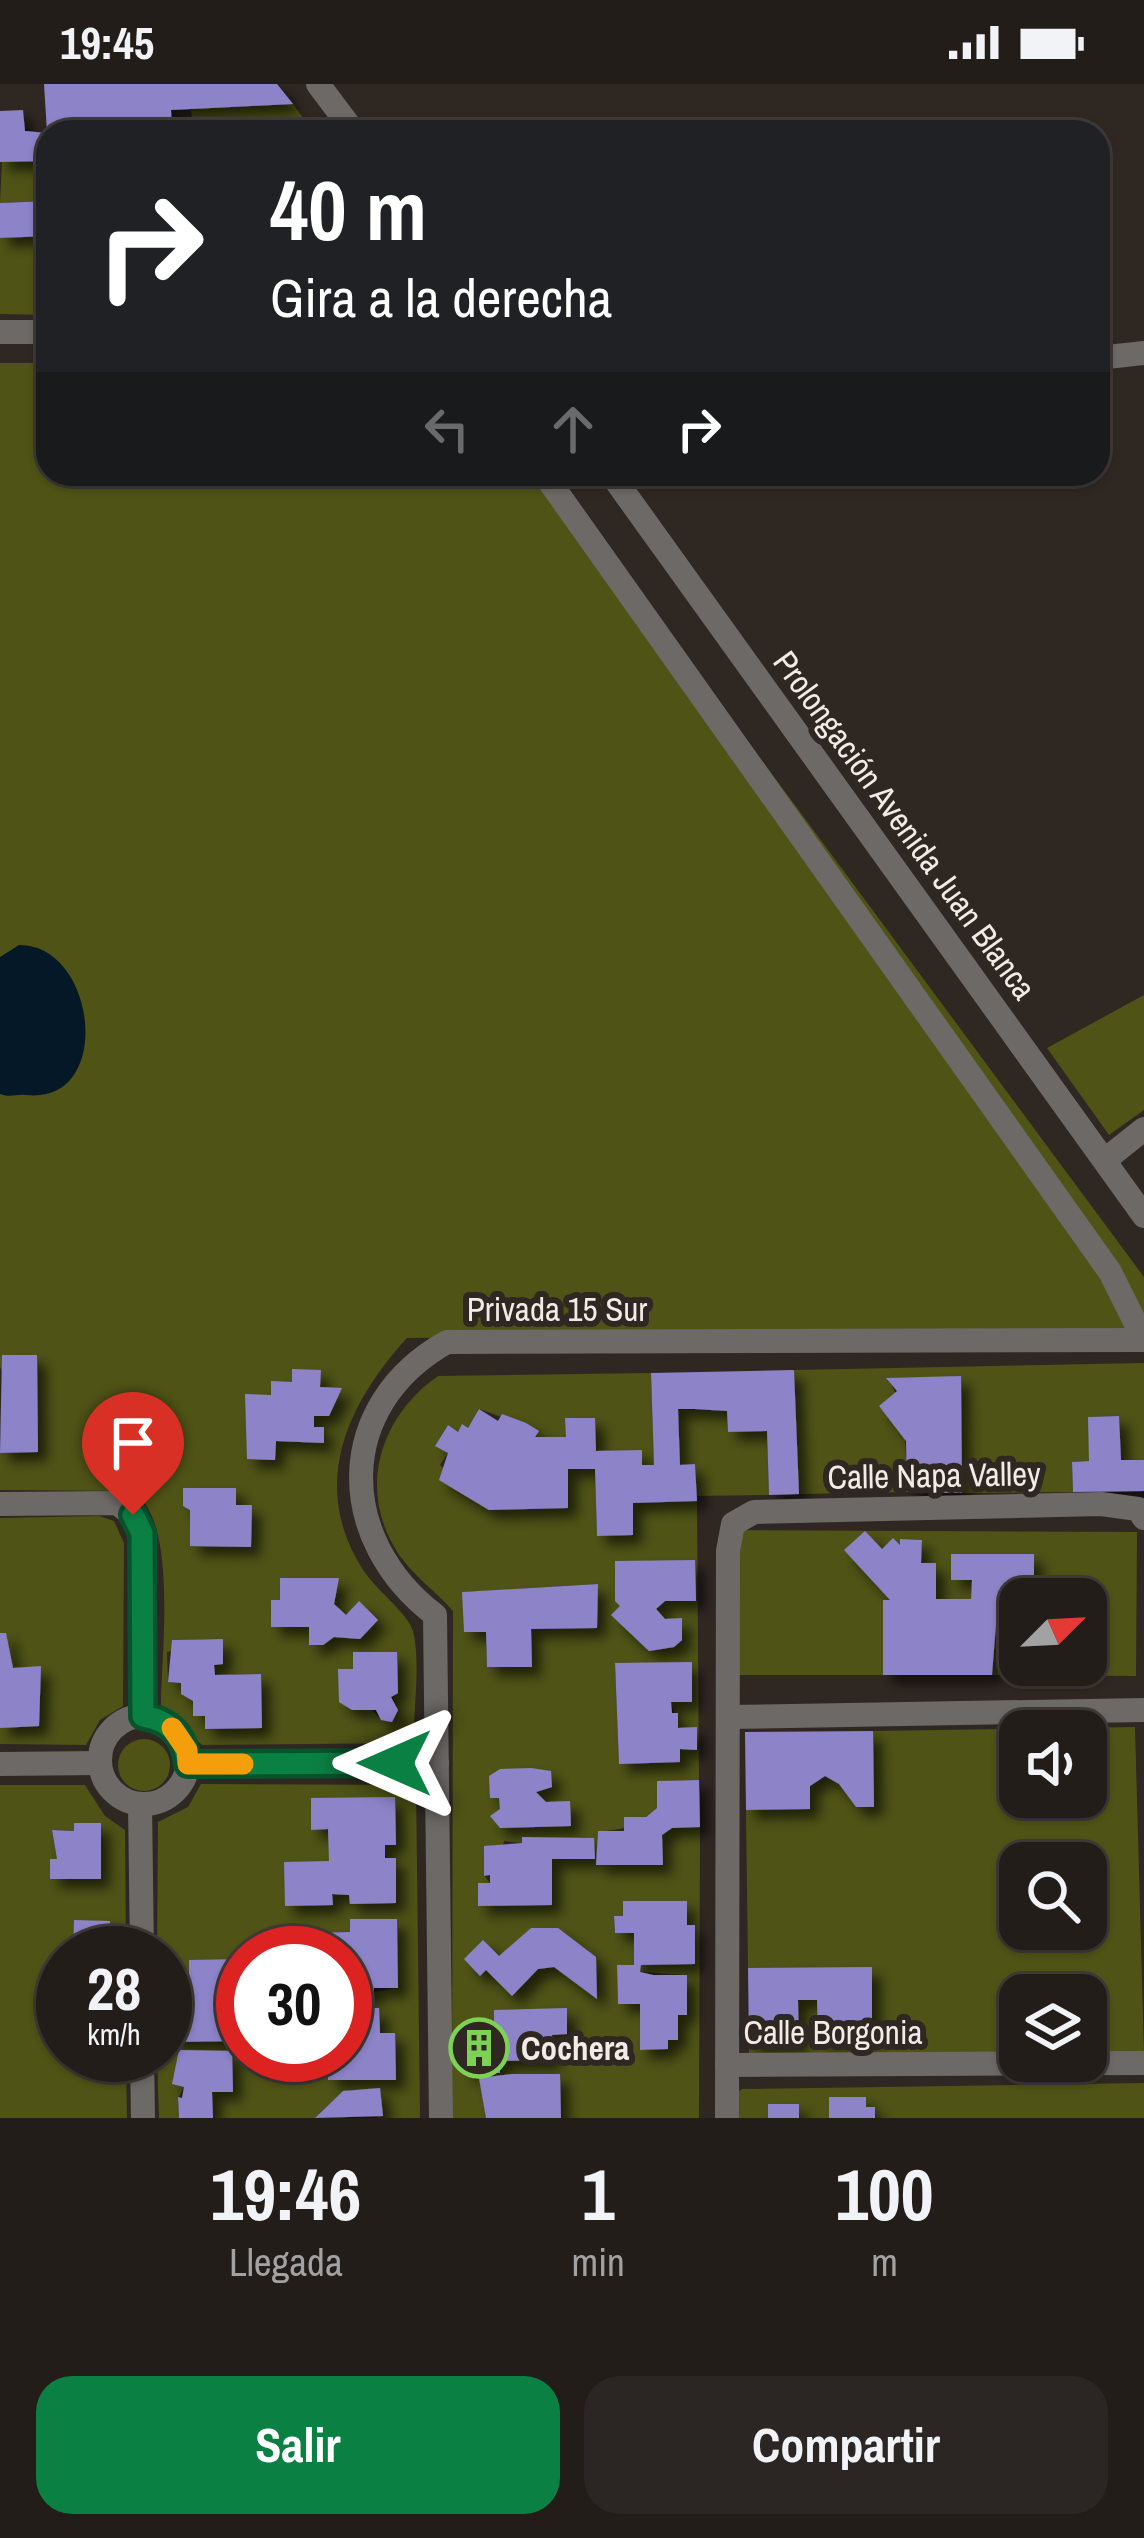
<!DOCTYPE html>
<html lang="es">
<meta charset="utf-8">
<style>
body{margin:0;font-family:"Archivo Narrow",sans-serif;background:#2b2623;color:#f1f3f6;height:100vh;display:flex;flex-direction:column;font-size:45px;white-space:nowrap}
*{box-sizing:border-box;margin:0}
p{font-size:39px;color:#a3a2a2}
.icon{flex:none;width:66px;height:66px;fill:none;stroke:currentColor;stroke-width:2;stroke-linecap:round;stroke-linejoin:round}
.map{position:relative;height:2034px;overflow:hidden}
.sheet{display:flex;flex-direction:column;background:#231d1a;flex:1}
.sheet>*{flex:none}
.hud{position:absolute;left:36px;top:36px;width:1074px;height:366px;border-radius:36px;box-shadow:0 3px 9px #0004,0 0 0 3px #403b39;background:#202124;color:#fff;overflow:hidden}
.needle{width:78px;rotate:66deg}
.tools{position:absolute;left:999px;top:1494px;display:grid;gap:24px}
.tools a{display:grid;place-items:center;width:108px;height:108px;border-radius:24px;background:#231d1a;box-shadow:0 3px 9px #0004,0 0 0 3px #403b39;font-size:60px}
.speed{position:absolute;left:36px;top:1842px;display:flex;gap:24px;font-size:60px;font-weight:700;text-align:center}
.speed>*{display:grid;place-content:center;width:156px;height:156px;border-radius:50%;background:#231d1a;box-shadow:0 3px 9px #0004,0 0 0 3px #403b39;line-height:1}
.speed small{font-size:30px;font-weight:400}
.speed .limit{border:18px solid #d22;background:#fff;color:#111}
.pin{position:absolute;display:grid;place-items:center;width:102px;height:102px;color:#fff;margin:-123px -51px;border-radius:50% 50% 50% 0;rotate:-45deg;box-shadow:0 0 12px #0007}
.pin .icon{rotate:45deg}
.me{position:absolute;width:132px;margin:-66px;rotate:270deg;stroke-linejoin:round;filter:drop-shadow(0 0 9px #0008)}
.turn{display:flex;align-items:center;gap:42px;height:252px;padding:0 36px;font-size:54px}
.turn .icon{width:156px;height:156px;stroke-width:2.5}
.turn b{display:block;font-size:84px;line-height:102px}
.lanes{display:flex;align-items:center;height:114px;padding:0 36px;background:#0003;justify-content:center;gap:60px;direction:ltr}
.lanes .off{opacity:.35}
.eta{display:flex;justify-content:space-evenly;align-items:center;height:204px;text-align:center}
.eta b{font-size:72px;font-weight:700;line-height:84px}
.cta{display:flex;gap:24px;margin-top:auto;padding:24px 36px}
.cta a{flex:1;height:138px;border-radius:36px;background:#0b8043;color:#fff;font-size:48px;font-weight:700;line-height:138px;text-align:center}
.cta a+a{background:#2b2623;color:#f1f3f6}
.status{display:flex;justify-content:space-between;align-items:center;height:84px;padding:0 60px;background:#231d1a;direction:ltr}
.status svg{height:33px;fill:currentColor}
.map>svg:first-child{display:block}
</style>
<div class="status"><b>19:45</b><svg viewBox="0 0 49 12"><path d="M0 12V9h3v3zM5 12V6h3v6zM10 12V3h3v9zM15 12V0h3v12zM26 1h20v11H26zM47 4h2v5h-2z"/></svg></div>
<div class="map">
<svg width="1144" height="2034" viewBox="0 0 1144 2034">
<defs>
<filter id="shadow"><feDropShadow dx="9" dy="9" stdDeviation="6" flood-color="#0009"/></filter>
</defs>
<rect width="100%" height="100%" fill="#2f2722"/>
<g fill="#4f5316" fill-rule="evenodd">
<path d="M293,20L313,48H193L191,24Z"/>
<path d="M48,77V117L0,119L2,78Z"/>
<path d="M48,152V231L0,230V154Z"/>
<path d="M0,279H48V390H550L1144,1193V1249L407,1254C345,1322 308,1405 366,1490C377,1506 408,1530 413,1547C421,1579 413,1625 414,1659L202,1661L161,1621C161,1571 179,1431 131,1407L0,1406V1369L37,1368L0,1283ZM222,1555L223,1580L214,1581L215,1591L261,1590L262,1644L205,1645V1632H193V1617L181,1610V1599L168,1598L167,1568L172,1567L173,1556ZM353,1568L392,1609L398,1626L392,1638L381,1636L338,1586L353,1585Z"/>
<path d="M1144,911V1026L1109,1051L1047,964Z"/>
<path d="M1144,1279V1376H1121L1119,1332L1089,1333V1377L1072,1378L1073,1408L962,1409L960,1293L888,1294C907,1326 906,1369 907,1408L799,1410L794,1286Z"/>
<path d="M651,1289L654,1381H642V1367H596L595,1334H566V1353H535L538,1347L480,1325L468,1344L462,1341L458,1348L447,1342L436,1361L448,1369L440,1381L490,1426L568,1424V1385H595L597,1452L633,1451V1419L697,1417L699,1696L657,1697V1724C637,1741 624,1747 598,1747L596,1780L662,1781V1751L672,1744L700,1743L699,2034H561L559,1990L480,1994L486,2034H452L453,1527C433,1504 406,1487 391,1457C359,1395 385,1329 438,1292ZM598,1500L596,1544L531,1545V1583H487L486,1548H464L463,1508ZM615,1579L671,1618L678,1644H697V1665H680V1678L619,1679ZM523,1753L593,1754L594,1775H552V1821L478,1822V1799H490L484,1791V1763L503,1762L504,1757L522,1759ZM624,1817H686L687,1841H695V1880L641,1881L640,1888L686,1891L687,1931H678V1956H668L667,1965L641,1966L640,1920H618L617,1882L634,1881V1849H615L614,1832H623ZM531,1844H557L596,1873L597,1914L554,1883L538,1885L512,1911L486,1886L480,1891ZM567,1925V1950L552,1951L553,1976L500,1977V1989H464L463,1951H494V1926Z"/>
<path d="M678,1325L727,1327L728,1348L767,1347L769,1411L697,1412L695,1380L680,1381Z"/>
<path d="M99,1432L114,1437L124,1459L123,1622L100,1636L86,1661L0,1660V1434Z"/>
<path d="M736,1446L1137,1448L1136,1592L992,1591L998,1515L1020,1516V1581H1086V1515H1034V1471L972,1496L971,1515H936V1480L921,1479L922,1456L901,1455L900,1461L893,1455L882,1465L845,1466L890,1516L883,1517V1591H735Z"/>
<path d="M1135,1643L1144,1969L1086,1970V1911H1020V1971L749,1973V1961L799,1960L798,1916H817L819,1956H872V1884H748L746,1726L810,1725V1702L825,1692L839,1700L856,1723H873V1647ZM1020,1647H1086V1713H1020ZM1020,1779H1086V1845H1020Z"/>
<circle cx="144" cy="1681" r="26"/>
<path d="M201,1700L416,1701L420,2034H375L382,2031L379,2004L343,2007L315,2034H213L212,2008L172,2000L184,2003L178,2014L179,2034H159L157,1971H165V1869H157L158,1738L188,1723ZM351,1835H397L398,1904L345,1913V1924L380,1949L395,1950V1996L328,1971H243V1869H302L303,1849L350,1848Z"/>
<path d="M0,1701H85L105,1732L125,1746L126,1869H63V1971H126L127,2034H0ZM75,1739H101V1795L50,1775H57L52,1746L74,1747Z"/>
<path d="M1144,1999V2034H875V2023H866L865,2013H829V2034H799L798,2020H768V2034H736L735,2010L742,2005Z"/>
</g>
<path fill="#041827" d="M19,861C97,860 115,1021 26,1011C15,1010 11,1014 0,1010V873Z"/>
<g fill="#8c83c8" filter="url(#shadow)">
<path d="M44,0H277L293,20L171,26L172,48H47Z"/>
<path d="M23,26L25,47L48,49V77L0,78V27Z"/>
<path d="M48,117V152L0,154V119Z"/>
<path d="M2,1271H37L38,1368L0,1369Z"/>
<path d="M292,1285L321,1286L320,1303L342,1304L329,1332H314V1343H324V1359L276,1357L275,1376L247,1375L245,1310L271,1311V1297L292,1298Z"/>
<path d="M794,1286L799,1410L769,1411L767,1347L728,1348L727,1327L694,1325H678L680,1381L695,1380L697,1417L633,1419V1451L597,1452L595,1385H568V1424L489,1426L439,1396L448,1369L435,1362L448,1341L458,1348L462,1340L468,1344L479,1325L498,1337L502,1330L526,1339L539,1347L535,1353H566L565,1334H595L596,1367L642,1366V1381H654L651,1289Z"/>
<path d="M961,1292L962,1409L907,1408L906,1357L879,1322L897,1307L886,1294Z"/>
<path d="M1119,1332L1121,1376H1144V1407L1073,1408L1072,1378L1089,1377L1088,1333Z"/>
<path d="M183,1404H236V1421H252L251,1463L190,1462V1426L183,1422Z"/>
<path d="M865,1447L882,1465L893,1454L900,1461V1455L922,1456L921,1479H936V1515H971L972,1496H951V1470H1034V1515H998L992,1591H883V1516H890L844,1466Z"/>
<path d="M695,1476L696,1517H665L656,1525L665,1535L682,1534V1556L674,1563L649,1567L611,1531L620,1522L615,1517V1477Z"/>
<path d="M280,1494H339L334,1520L346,1531L359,1517L378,1536L360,1555L334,1553L323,1561H309V1543H271V1516H280Z"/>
<path d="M598,1500L597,1544L531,1545L532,1583H487L486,1548H464L462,1508Z"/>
<path d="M0,1549H6L13,1584L41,1582L39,1642L0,1644Z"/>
<path d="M223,1555V1580L214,1581L215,1591L261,1590L262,1644L205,1645V1632H193V1617L181,1610V1599L168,1598L172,1556Z"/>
<path d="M353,1568H397L398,1609L391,1613L398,1626L392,1638L381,1636L376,1626H352L339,1618L338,1585H353Z"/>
<path d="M692,1578V1618H671L672,1629H678V1644L697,1643V1666L680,1665V1678L619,1680L615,1579Z"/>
<path d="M873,1647L874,1723H856L839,1700L825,1692L810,1702V1725L746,1726L745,1648Z"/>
<path d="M531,1684L551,1687L552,1703L536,1708L546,1718L570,1717L571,1742L500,1744L490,1732L500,1725L499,1714H490L489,1692L500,1685Z"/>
<path d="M699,1696L700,1743L672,1744L662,1751L663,1781H596L598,1747H624V1733H646L657,1724V1697Z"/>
<path d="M395,1713L396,1761H385V1774H396V1819L350,1820L349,1811L332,1810L333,1821L285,1822L284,1778L329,1777L328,1745L311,1746V1714Z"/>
<path d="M74,1739H101V1795H50V1775H57L52,1746L74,1747Z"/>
<path d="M522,1753L594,1754L595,1775H552V1821L478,1822V1799H490V1791L484,1792V1762L522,1759Z"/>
<path d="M623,1817H687V1841H695V1880L641,1881L640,1888L653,1891H687V1931H678V1956H668V1965L640,1966V1920H618L617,1881H634V1849H615L614,1832H623Z"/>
<path d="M350,1835H397L398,1904H374V1913H345V1869H302V1849L350,1848Z"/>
<path d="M74,1836L110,1837V1869H73Z"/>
<path d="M531,1844H558L596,1873L597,1915L554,1883L538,1885L512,1912L486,1886L480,1892L464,1875L483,1856L499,1872Z"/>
<path d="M242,1875L243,1957L170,1958L173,1895H189V1876Z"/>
<path d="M872,1883V1956H818L817,1916H798L799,1960L749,1961L748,1884Z"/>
<path d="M345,1924H379L380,1949H395L396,1996H328V1971H345Z"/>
<path d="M567,1924V1950L552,1951L553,1976L500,1977V1989H464L463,1951H494V1926Z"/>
<path d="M179,1966L232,1967L233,2008H212L213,2034H179L178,2013L182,2014L184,2003L172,2000Z"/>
<path d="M512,1990H560L561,2034H486L479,1994Z"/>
<path d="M380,2004L383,2032L315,2034L343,2007Z"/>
<path d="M829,2013H866V2023H875V2034H829Z"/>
<rect x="768" y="2020" width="31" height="14"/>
</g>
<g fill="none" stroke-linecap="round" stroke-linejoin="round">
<g stroke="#6d6966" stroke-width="24">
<path d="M318,0L354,48"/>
<path d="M0,248H48"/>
<path d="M1098,274L1144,269"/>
<path d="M544,390L1110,1188L1144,1256"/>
<path d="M611,390L1144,1132"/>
<path d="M1105,1076L1144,1045"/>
<path d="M0,1420L117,1419L132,1431L142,1449L143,1632"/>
<circle cx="144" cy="1676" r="44"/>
<path d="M728,1633L1144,1626"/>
<path d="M0,1680L100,1679"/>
<path d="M188,1680L437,1679"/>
<path d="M140,1720L142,1869"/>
<path d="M142,1971L143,2034"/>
<path d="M727,1981L1144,1979"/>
<path d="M441,2034L435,1531C335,1455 334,1321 447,1258L1144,1256"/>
<path d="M727,2034L728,1467L733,1440L754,1428L1101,1420L1138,1425L1144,1434"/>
</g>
</g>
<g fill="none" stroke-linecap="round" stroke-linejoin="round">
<defs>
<path id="route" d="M133,1431L142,1449L143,1632C171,1637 185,1652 188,1680L395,1679"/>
</defs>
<use href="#route" stroke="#07532c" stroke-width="30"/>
<use href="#route" stroke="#0b8043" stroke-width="21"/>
<path stroke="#f59e0b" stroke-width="21" d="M172,1644L187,1666L188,1680H243"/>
</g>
<defs>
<symbol id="building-ring" viewBox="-11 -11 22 22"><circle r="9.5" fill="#2f2722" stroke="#7dd154" stroke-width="1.5"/><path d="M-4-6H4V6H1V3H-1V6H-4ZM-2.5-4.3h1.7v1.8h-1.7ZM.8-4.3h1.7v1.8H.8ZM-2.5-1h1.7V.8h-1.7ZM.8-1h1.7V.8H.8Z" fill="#7dd154"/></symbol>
</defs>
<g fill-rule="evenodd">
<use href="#building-ring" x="446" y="1931" width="66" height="66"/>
</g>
<g text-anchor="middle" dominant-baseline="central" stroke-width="12" stroke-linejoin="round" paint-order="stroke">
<g font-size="33" fill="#f2ece9" stroke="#2f2722">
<text transform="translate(905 741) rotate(54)">Prolongación Avenida Juan Blanca</text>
<text x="557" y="1225">Privada 15 Sur</text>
<text transform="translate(934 1391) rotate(-1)">Calle Napa Valley</text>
<text x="833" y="1948">Calle Borgonia</text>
</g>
<g font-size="33" font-weight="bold" fill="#f2ece9" stroke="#2f2722" text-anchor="start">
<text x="521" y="1964">Cochera</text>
</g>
</g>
</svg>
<div class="tools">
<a><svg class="needle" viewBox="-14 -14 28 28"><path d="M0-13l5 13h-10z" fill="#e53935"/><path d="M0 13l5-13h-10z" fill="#a3a2a2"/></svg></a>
<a><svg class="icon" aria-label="sound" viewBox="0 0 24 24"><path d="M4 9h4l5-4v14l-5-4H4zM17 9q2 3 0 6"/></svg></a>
<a><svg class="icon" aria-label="search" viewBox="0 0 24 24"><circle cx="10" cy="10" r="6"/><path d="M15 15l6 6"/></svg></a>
<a><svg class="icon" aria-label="layers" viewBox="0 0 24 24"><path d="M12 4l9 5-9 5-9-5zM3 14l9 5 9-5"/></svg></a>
</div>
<div class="speed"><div>28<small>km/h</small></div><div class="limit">30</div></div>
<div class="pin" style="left:133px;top:1431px;background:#d93025"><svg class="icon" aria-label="arrive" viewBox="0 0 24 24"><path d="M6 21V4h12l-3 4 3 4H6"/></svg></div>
<svg class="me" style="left:395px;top:1679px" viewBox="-20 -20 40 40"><path d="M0-17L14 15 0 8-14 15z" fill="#0b8043" stroke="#fff" stroke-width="4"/></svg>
<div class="hud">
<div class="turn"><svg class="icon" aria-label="right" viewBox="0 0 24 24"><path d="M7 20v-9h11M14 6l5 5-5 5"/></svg><div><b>40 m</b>Gira a la derecha</div></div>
<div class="lanes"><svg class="icon off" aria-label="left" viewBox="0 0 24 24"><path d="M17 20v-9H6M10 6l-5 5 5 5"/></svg><svg class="icon off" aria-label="ahead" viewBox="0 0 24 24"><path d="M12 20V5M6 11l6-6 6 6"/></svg><svg class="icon" aria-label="right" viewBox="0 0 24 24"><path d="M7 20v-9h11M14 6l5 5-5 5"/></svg></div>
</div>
</div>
<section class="sheet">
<div class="eta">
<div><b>19:46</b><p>Llegada</p></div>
<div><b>1</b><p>min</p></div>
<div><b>100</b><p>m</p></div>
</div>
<div class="cta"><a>Salir</a><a>Compartir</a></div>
</section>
